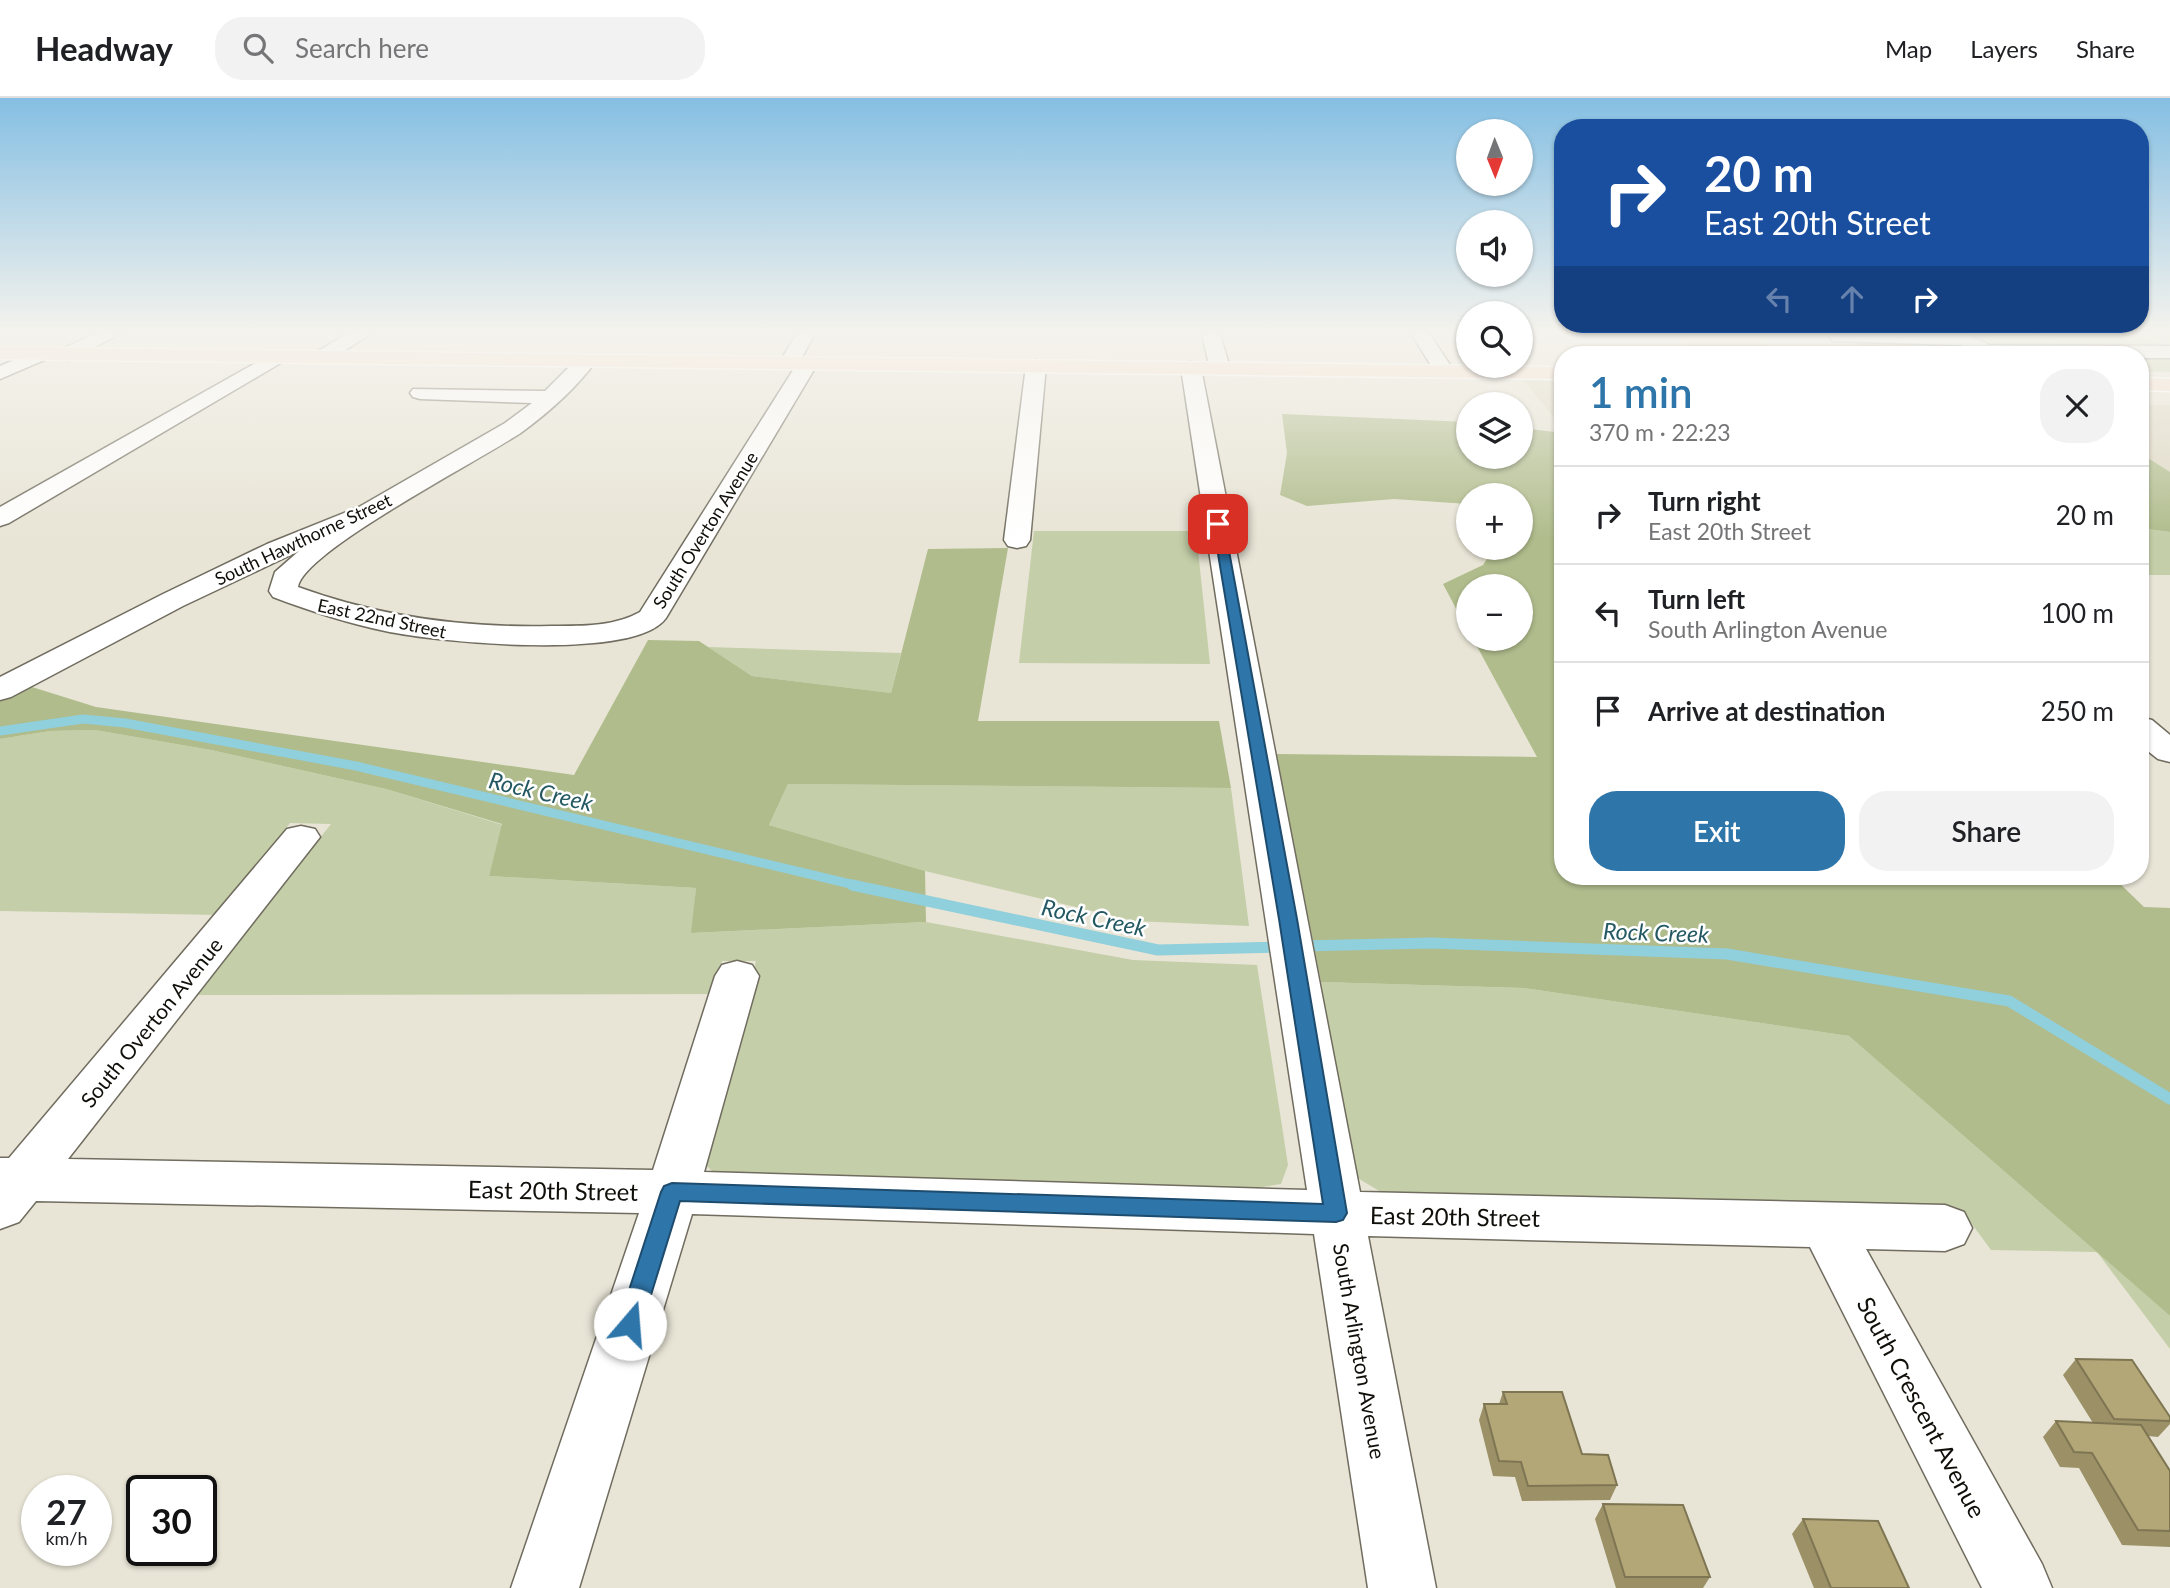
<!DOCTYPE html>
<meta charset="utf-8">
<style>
body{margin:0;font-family:Lato,sans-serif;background:#f2f2f2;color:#202124;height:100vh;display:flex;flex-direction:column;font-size:26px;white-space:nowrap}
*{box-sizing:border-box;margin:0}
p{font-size:23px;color:#757577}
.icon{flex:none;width:38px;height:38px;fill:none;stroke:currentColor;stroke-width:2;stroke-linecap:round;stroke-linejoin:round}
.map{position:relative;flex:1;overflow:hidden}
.panel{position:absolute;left:1554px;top:248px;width:595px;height:539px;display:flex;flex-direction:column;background:#fff;border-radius:28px;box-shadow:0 2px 5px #0004}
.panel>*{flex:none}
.hud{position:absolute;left:1554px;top:21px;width:595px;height:214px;border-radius:28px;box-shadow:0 2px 5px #0004;background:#1a4fa0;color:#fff;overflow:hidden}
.needle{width:46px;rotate:179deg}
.controls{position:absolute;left:1456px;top:21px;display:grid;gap:14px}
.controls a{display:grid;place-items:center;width:77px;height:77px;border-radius:50%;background:#fff;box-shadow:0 2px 5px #0004;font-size:35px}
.speed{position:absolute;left:21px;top:1377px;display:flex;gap:14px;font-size:35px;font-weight:700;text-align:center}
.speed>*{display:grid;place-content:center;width:91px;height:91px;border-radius:50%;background:#fff;box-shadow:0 2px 5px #0004;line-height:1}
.speed small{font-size:18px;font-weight:400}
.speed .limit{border:4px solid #111;border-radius:10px;background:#fff;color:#111}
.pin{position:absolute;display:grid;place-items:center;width:60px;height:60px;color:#fff;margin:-30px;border-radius:14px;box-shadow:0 4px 10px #0006}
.me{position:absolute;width:77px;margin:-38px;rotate:18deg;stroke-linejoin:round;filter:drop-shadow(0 0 5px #0008)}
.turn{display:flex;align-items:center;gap:24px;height:147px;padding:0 35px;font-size:32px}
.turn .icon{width:91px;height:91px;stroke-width:2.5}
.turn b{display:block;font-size:49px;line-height:60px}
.lanes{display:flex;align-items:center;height:66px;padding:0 35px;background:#0003;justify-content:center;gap:35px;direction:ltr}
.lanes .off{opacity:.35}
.round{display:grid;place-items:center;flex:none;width:74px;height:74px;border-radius:28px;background:#f2f2f2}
.summary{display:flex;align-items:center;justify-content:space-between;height:119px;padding:0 35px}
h1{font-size:42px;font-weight:600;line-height:52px;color:#2e75a9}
.button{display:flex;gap:14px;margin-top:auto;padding:14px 35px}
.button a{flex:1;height:80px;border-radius:28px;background:#2e75a9;color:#fff;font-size:28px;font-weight:600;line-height:80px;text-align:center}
.button a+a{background:#f2f2f2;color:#202124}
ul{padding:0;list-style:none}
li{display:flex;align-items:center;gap:21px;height:98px;padding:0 35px;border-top:2px solid #e0e0e0}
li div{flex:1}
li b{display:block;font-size:26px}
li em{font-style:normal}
header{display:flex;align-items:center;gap:42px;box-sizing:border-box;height:98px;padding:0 35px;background:#fff;border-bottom:2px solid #e0e0e0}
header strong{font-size:33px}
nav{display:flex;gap:38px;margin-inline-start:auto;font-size:24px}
.search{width:490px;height:63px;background:#f2f2f2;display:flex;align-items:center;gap:18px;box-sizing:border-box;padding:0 24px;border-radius:28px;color:#757577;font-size:26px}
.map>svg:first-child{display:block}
</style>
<header>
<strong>Headway</strong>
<div class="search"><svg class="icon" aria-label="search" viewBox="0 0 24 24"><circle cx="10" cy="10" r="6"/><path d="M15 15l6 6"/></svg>Search here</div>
<nav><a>Map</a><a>Layers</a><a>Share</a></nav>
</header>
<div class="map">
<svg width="2170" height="1490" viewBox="0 0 2170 1490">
<rect width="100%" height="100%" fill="#e8e5d6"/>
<g fill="#ded8c3">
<path d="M1674,238L1757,239L1780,257H1695Z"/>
<path d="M1523,282L1563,283V330Z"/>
<path d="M2140,307H2170V374L2140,355Z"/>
</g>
<g fill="#c4cea8">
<path d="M1837,233L2134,235L2170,250V274L2140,273V257H1877Z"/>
<path d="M2140,430L2170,434V477H2140Z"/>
<path d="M1034,433H1196L1210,566L1019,565Z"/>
<path d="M708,549L901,555L891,595L752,578Z"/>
<path d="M95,632L211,652L386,691L503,727L489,778L696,790L692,835L926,824L1133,862L1257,867L1288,1067L1281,1086L1243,1092L720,1080L701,1063L756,863H722L714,896L196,897L331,726L290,725L220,817L0,813V641L50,633Z"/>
<path d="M788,686L1231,690L1249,828L1134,823L925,773L769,727Z"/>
<path d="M1321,884L1524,890L1849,938L2170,1218V1251L2097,1154L1991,1152L1963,1114L1391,1100L1356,1079L1346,1041Z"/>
</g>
<g fill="#b0bc8c">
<path d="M1282,316L1468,324V359H1521V330L1563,335V779H2113L2144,809L2170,810V1218L1849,938L1524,890L1321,884L1276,656L1537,659L1473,541H1521V488H1468V533L1443,486L1483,467L1494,450H1521V397H1468V406L1394,401L1307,408L1280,397L1287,355Z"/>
<path d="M2140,355L2170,374V434L2140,430Z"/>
<path d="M1008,450L978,623H1219L1231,690L788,686L769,727L925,773L926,824L691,835L696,790L489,778L502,726L386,691L211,652L95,632L50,633L0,641V598L32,589L96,609L574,677L648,542L699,543L752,578L891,595L928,451Z"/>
</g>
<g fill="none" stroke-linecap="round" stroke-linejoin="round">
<path stroke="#90cfdc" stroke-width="9" d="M0,633L83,621L125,625L356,668L859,788"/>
<g stroke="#90cfdc" stroke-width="11">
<path d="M852,787L1158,852L1282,849"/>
<path d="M1301,848L1432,845L1727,856L2009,903L2170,1001"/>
</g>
<defs>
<g id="minor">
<path d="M102,232H127L74,260L67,262L57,256L60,252Z"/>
<path d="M353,232H376L329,263H315L312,259L315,255Z"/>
<path d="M799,232H817L801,261H815L818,265L666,520C635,564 435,544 385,533C347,525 310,513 273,499L269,493L275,474L299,453L183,508L11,599L0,602V579L163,496L267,446L359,409L505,325L532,305L420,301L413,299L410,295L413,291L545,293L579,259L586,257L596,263C577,289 548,315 522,334C486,359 303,453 298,489C380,519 464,530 551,528C581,528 613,529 640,514L795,269H782L779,265Z"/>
<path d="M1201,232H1219L1230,271L1227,275H1213L1210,271Z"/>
<path d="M1409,232H1427L1454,273L1451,277H1437Z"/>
<path d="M1839,233L1965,235L1989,247L2170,248V260H2140V257H1979L1961,247L1832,243L1830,239L1832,235Z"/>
<path d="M42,250L52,256L49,260L0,281V268Z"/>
<path d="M277,253L284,255L287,259L284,263L9,425L0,428V409Z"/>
<path d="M1036,262L1043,264L1046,268L1030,442L1026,448L1017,450L1008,448L1004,442L1026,268L1029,264Z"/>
<path d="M1191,264L1198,266L1201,270L1360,1094L1945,1107L1964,1114L1972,1130L1964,1146L1945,1153L1866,1151L2042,1466L2052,1490H1982L1810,1149L1368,1138L1436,1490H1368L1314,1136L692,1116L579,1490H511L639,1115L36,1103L19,1124L0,1131V1060H9L287,731L301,728L315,731L320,739L68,1061L653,1072L715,878L722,867L737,863L752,867L759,878L704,1074L1307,1092L1181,270L1184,266Z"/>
<path d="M2140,619L2152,622L2170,637V664L2158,661L2140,647Z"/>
</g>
<g id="major">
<path d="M0,249L1563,269V281L0,261Z"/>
<path d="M2140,280L2170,281V293L2140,292Z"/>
</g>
</defs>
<use href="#minor" stroke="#706c5f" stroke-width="3"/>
<use href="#major" stroke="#fff" stroke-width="3"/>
<use href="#minor" fill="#fff" fill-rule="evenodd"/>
<use href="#major" fill="#f8dfcc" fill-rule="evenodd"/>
</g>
<g fill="#9b9066">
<path d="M0,232H95L91,234Z"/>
<path d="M127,232H188L128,235Z"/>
<path d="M2076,1261L2170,1319V1326L2158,1339L2148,1338L2170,1373V1449L2122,1447L2079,1370L2060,1369L2043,1339L2056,1323L2093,1325L2063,1277Z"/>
<path d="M1503,1294L1582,1356L1617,1387L1610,1402L1522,1403L1515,1379L1493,1378L1479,1322L1484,1306H1499Z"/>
<path d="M1603,1406L1710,1479L1703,1490H1616L1595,1421Z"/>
<path d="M1803,1421L1909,1490H1814L1792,1436Z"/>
</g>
<g fill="#b4a777" stroke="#7e7553" stroke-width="2">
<path d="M2076,1261L2132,1262L2170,1319V1323L2114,1321Z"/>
<path d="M1503,1294H1562L1582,1356L1608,1357L1617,1387L1528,1388L1521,1364L1499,1363L1484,1306H1507Z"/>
<path d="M2056,1323L2141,1327L2170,1373V1433L2138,1432L2092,1355L2074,1354Z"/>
<path d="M1603,1406L1683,1407L1710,1479H1625Z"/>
<path d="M1803,1421L1878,1423L1909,1490H1831Z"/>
</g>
<linearGradient id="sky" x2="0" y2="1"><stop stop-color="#85bfe3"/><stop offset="0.53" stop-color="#f5f3ed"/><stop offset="1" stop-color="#f5f3ed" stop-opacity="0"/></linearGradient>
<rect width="2170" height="441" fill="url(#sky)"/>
<path fill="#2e75a9" stroke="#1e4c6e" stroke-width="2" d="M1218,423L1224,426L1297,821L1347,1115L1343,1122L1336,1124L680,1103L642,1226L638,1234L630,1237L621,1234L618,1226L661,1094L664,1088L672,1085L1323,1106L1279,821L1213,426Z"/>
<g text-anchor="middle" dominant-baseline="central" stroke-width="5" stroke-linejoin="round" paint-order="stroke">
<g font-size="18" fill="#100f0a" stroke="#fff">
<text transform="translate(705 432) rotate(-58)">South Overton Avenue</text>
<text transform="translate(303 441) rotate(-25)">South Hawthorne Street</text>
<text transform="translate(382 520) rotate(12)">East 22nd Street</text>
</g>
<g font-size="21" fill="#100f0a" stroke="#fff">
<text transform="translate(151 924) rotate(-51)">South Overton Avenue</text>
<text transform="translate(1360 1253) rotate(80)">South Arlington Avenue</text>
</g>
<g font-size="23" font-style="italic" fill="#245963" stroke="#fff">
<text transform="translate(541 693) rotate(13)">Rock Creek</text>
<text transform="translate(1094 819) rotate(12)">Rock Creek</text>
<text transform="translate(1656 834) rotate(2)">Rock Creek</text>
</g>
<g font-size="24" fill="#100f0a" stroke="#fff">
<text transform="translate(553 1092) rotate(1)">East 20th Street</text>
<text transform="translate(1455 1118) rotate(1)">East 20th Street</text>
<text transform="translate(1922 1309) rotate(62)">South Crescent Avenue</text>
</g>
</g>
</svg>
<div class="controls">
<a><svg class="needle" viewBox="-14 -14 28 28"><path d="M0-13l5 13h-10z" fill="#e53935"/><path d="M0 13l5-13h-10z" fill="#757577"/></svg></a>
<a><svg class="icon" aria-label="sound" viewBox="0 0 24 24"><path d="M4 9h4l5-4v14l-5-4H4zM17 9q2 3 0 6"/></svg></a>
<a><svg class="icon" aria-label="search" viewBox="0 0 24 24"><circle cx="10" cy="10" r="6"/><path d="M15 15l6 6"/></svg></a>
<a><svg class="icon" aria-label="layers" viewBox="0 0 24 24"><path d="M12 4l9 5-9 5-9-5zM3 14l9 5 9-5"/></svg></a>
<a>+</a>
<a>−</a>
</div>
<div class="speed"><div>27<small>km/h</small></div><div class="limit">30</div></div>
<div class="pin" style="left:1218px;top:426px;background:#d93025"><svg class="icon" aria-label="arrive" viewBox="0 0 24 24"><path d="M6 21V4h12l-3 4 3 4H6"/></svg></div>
<svg class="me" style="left:630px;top:1226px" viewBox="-20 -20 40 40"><circle r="19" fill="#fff"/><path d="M0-13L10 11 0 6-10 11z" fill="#2e75a9"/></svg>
<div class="hud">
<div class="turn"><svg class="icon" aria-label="right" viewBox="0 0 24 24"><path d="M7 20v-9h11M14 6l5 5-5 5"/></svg><div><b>20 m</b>East 20th Street</div></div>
<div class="lanes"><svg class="icon off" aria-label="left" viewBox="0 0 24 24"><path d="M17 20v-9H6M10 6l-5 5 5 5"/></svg><svg class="icon off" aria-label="ahead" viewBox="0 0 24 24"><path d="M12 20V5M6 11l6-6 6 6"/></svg><svg class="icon" aria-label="right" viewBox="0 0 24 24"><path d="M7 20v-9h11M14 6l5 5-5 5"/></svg></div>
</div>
<section class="panel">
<div class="summary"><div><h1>1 min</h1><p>370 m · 22:23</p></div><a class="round"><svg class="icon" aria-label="close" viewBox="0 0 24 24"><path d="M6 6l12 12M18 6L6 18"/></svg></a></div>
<ul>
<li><svg class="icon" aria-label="right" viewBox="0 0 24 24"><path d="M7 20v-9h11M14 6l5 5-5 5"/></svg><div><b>Turn right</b><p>East 20th Street</p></div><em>20 m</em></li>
<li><svg class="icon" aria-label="left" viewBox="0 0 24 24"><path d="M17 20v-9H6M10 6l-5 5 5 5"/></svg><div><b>Turn left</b><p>South Arlington Avenue</p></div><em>100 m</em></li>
<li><svg class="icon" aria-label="arrive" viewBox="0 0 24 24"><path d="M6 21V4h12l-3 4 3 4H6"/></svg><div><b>Arrive at destination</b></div><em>250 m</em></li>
</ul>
<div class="button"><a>Exit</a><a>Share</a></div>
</section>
</div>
